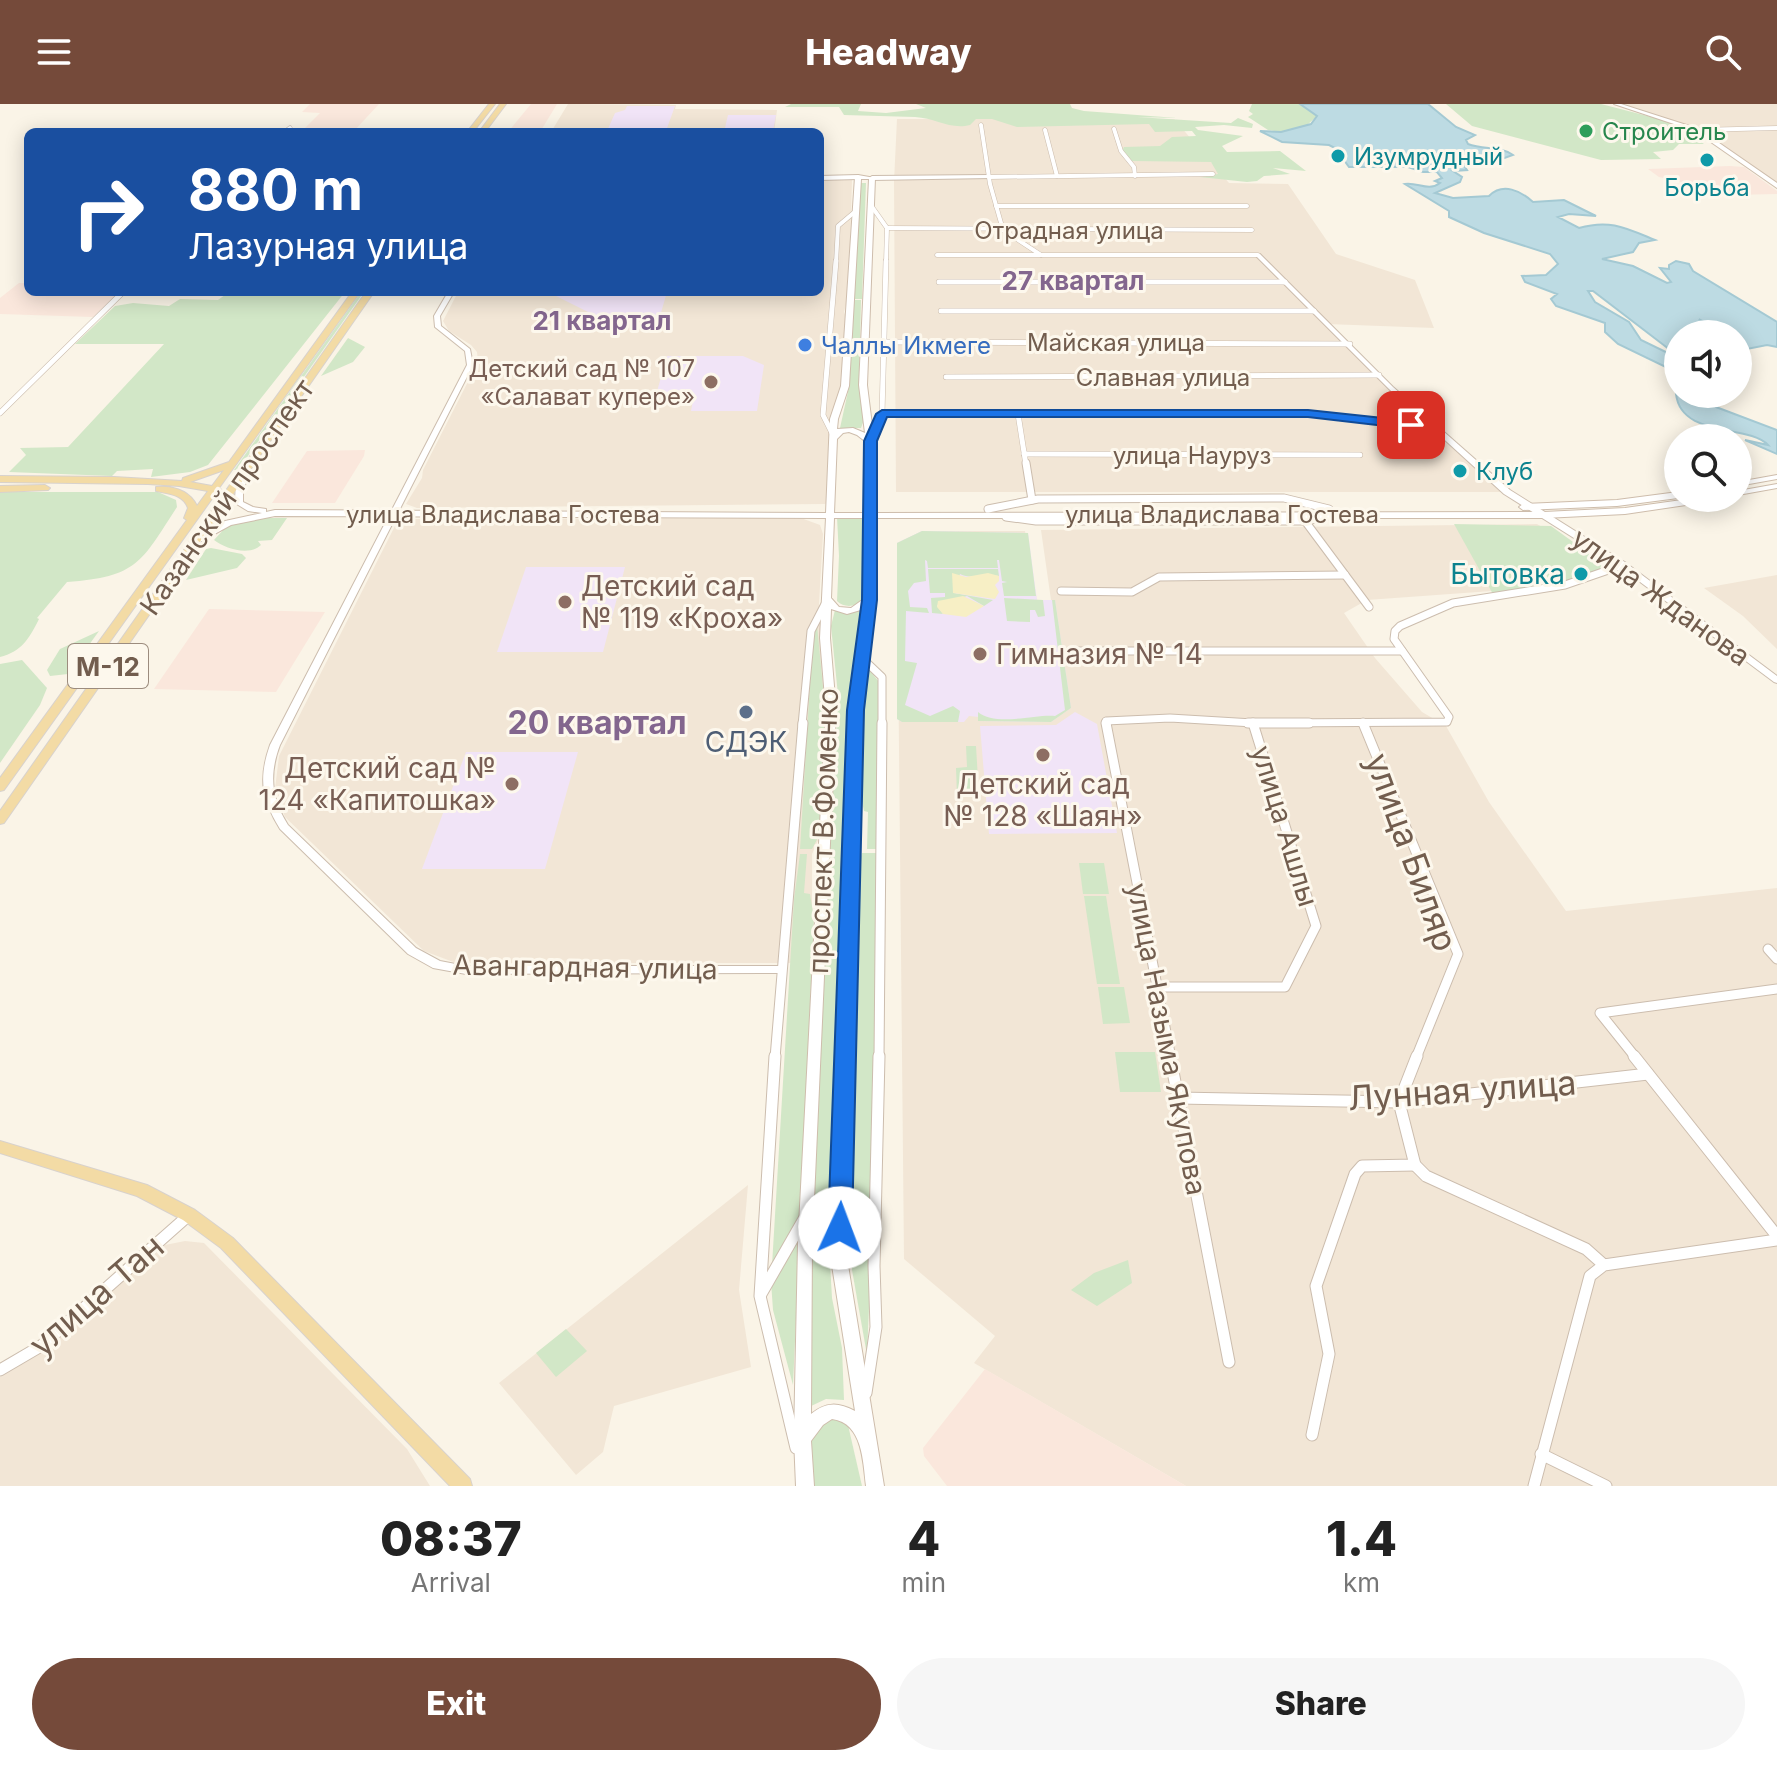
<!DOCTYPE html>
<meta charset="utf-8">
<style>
body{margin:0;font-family:Inter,sans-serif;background:#f6f6f6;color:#222;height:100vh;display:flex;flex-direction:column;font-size:30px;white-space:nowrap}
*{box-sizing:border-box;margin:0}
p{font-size:26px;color:#767676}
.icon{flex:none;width:44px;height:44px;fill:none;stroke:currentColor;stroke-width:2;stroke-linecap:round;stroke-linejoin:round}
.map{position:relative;height:1382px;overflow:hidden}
.panel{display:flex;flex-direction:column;background:#fff;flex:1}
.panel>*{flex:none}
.banner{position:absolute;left:24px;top:24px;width:800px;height:168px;border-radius:12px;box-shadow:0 4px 20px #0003;background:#1a4fa0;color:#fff;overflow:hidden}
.fabs{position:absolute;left:1664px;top:216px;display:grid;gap:16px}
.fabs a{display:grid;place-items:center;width:88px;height:88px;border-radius:50%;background:#fff;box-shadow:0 4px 20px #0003;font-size:40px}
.pin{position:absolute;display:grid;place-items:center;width:68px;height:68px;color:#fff;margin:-34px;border-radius:16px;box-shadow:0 4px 12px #0006}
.me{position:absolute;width:88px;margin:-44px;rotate:2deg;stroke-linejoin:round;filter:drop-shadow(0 0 6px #0008)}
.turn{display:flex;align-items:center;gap:28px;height:168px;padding:0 32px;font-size:36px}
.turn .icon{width:104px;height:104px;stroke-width:2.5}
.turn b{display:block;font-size:56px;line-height:68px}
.eta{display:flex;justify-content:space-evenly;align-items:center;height:136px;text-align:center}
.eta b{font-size:48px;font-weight:800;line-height:56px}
.cta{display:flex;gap:16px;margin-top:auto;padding:16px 32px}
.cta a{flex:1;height:92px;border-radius:48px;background:#754a3a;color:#fff;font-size:32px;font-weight:800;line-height:92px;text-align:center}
.cta a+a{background:#f6f6f6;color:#222}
header{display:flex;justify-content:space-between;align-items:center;height:104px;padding:0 32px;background:#754a3a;color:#fff;font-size:36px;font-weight:800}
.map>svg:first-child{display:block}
</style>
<header><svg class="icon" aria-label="menu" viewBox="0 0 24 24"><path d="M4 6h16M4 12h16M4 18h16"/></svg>Headway<svg class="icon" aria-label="search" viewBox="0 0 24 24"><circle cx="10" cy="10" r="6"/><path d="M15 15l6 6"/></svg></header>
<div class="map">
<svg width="1777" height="1382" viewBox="0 0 1777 1382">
<rect width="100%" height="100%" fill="#faf4e7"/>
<g fill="#f2e6d6">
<path d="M568,0L676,1L675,5L777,6L774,28H551Z"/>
<path d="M1622,0H1777V79L1700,25Z"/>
<path d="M897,15H1174L1229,79L1288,80L1336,150L1415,176L1434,224L1327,220L1501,388H896L894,78Z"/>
<path d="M820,74L852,76L849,188L844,208L847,216L844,277L834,312L828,397L825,400L417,404L406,400L422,374L423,366L478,258L477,248L471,241L449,227L443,217L458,188H820Z"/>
<path d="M801,414L820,421L823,430L819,500L826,602L820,732L812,750V859H456L424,847L285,713L275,685L279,652L397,418L406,415Z"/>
<path d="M1537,420L1599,457L1595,467L1492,487L1367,496L1344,509L1375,554L1422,608L1446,622L1489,698L1566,807L1777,784V1382H1186L974,1259L995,1232L904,1155L897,439L922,427H1025L1037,496H1051L1041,426Z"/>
<path d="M1777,471V545L1743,512L1704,484Z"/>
<path d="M748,1081L739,1186L751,1263L614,1302L603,1348L576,1371L499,1279Z"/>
<path d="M185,1137L204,1139L407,1345L430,1382H0V1273L44,1246L146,1153L165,1141Z"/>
</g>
<g fill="#fae7dc">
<path d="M310,0H379L353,28H301L320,9L302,8Z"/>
<path d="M531,0H557L540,28H508Z"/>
<path d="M1730,62L1744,63L1777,87V90L1733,91L1659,73L1648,65Z"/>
<path d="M19,179H28V188H120L93,213L0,210V194Z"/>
<path d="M365,346L364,352L335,399H272L307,347Z"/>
<path d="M209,505L325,508L276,588L154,585Z"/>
<path d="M985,1265L990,1268L1186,1382H947L924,1352L923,1344Z"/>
</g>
<g fill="#f1e4f7">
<path d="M627,2H675L666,27H607L615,9L625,6Z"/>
<path d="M728,11H776L773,28H724Z"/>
<path d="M548,188H667L660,212H649L647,216H604Z"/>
<path d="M667,252H743L764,261L757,307H691L694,291H656Z"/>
<path d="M922,427L1028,429L1037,496H1055L1071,604L1051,618L978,617L979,613L969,612L964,618H902L897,615V439Z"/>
<path d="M526,463H625L603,548H497Z"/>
<path d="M1075,608L1097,620L1117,729L989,730L980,622L1056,621Z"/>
<path d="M466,648H578L545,765H422Z"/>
</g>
<g fill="#d2e7c7">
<path d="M791,0H861L858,7L886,9L926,4L916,0H1070L1072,4L1084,7L1177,14L1137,13L1231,19L1238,14L1253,20L1252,24L1224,21L1195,23L1198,26L1243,32L1222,42L1227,48L1280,47L1306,67L1273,64L1290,70L1264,72L1257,77L1247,78L1200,73L1218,70L1211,58L1132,57L1122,47L1124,43L1160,42L1172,33L1196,32L1192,27L1155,28L1149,20L1017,23L992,15H976L970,21C950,26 936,14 915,13C891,12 868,12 844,11L839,3H785Z"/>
<path d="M1252,0H1300L1317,12L1306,22L1281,28L1268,26L1248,13L1253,10L1249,7Z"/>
<path d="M1446,0H1601L1671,18L1704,40H1679L1673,46L1653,48L1661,55L1601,56L1472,22Z"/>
<path d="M860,79H866L862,195H854Z"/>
<path d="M229,188H345L208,361L190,368L151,373L153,365L117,367L112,372L9,368L26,351L20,344L68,343L164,240H75L115,202L133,199L169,202L180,195L218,196Z"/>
<path d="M361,188H364L238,366H234Z"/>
<path d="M854,196H861L859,283L865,313L861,324H840L849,283Z"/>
<path d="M348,234L365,243L353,258L321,272Z"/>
<path d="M0,388H158L176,396L177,403C141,458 138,473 67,478L37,514L39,515C29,535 21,548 0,553Z"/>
<path d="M837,413H865L862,497C855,503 844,504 837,497L839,452Z"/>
<path d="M255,414H287L272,436L258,437L261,441C250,452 225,445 214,436L226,423Z"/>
<path d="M1454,420L1551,422L1598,456L1602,463L1595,470L1494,492Z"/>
<path d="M922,427L1028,429L1036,492H1004L1002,479L1007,478L1002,477L999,456H997L998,464H928L927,457L925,456L926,477L914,479L908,487L910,503L927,504L929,509L906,507L905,557L917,559L905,601L930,612L953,602L960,607L958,618H902L897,615V439Z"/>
<path d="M211,444L242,450L246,454L237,464L186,476L206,445Z"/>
<path d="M928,465H998L999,472C985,469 972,476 960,470L954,489L993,496L984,502L967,492L939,499L937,502L943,510L932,509L931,494L945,493V489H930Z"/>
<path d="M1004,494L1043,496L1045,512L1038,513L1035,506H1030V518L1007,517Z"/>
<path d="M1052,496H1055L1071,604L1051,618L978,617V608C996,623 1034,610 1055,612L1065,606Z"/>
<path d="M835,506L861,507L862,512L850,602L828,1123L832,1194L842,1244L844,1296L826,1295L809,1303V1154L838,591L831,522Z"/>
<path d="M817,521L826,614L820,730L812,745H800L813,529Z"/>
<path d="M99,527L68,570L50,572L47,566L60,545Z"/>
<path d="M22,556L47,584L40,601L0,659V560Z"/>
<path d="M867,563L879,578L877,745H867L868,708L864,707C853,662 861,609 867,563Z"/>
<path d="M966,642H976L979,692H957L956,664L967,663Z"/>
<path d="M862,749H877L873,1107L867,1251L852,1166L856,771Z"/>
<path d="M800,750H807L804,789L810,790L814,814L793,1281L773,1206L771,1178L794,795Z"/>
<path d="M1079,759H1104L1109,790H1083Z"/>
<path d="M1084,792H1106L1120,880H1097Z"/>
<path d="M1098,883H1124L1130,919L1103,920Z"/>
<path d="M1115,948H1155L1161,988H1120Z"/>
<path d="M1128,1156L1132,1179L1097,1202L1071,1186L1094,1169Z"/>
<path d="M566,1225L587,1247L556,1273L536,1249Z"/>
<path d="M835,1314L848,1321L862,1382H813L810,1329L816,1320Z"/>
</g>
<g fill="#f7efc5">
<path d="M952,469L966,473L988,469L999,472V477L995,481L999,488L995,495L953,489Z"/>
<path d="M963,492L984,502L966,513L943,510L937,503L938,497Z"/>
</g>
<g fill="#bddbe3" stroke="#a4c9d3" stroke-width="2">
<path d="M1300,0H1428L1456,23L1475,31L1466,36L1468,40C1483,46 1502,42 1513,51L1496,57L1463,60L1467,66L1453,67L1462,73L1460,78L1435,89L1453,94L1489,92C1503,78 1521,87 1533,98L1564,96L1596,112L1569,110L1558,113L1579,124C1610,115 1626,124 1655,136L1639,139L1633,148L1602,155L1633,162L1667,179L1671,178L1660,164L1669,165V161L1676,157L1689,160L1693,167L1777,218V243L1767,241L1747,245L1738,239V230H1724L1699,215L1715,230H1678V252L1593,187H1588L1595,198L1629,218L1641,236L1678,254V272L1667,267L1668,264L1618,240L1605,228V219L1556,202L1551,195L1557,190L1525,178L1522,172L1546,171L1558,160L1550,150L1484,129L1449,113V107L1405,80C1418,78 1428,88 1440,79L1435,77L1442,74L1437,68H1423L1408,63H1349L1341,52L1345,49L1329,41L1282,38L1260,27L1281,28L1311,20L1317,12Z"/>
<path d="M1718,290L1716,303L1777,326V350L1745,336L1768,341C1748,320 1681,334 1676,290Z"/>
</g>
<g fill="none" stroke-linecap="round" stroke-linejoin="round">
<defs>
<g id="minor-far4">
<path d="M981,21L990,80L1003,126L1041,151"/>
<path d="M1114,25L1121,47L1134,63L1135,72"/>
<path d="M1045,26L1057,72"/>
<path d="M1697,26L1777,24"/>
<path d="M285,28L290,24"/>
<path d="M989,73L1213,70"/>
<path d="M870,100L887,124L886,159"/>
<path d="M996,102H1247"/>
<path d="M887,124L1252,126"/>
<path d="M937,151H1258"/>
<path d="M836,159L838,122L857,106"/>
</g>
<g id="minor-far3">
<path d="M939,178H1285"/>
<path d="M941,207H1314"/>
<path d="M883,238L1350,240"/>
<path d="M946,273L1379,271"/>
<path d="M0,309L123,188"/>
<path d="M882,310L1308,309L1433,323"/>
<path d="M1018,310L1026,361"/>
<path d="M834,333L823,311L836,157"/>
<path d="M870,337L882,310L886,157"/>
<path d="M1024,350L1360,351"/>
</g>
<g id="minor-far2">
<path d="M1026,359L1032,396"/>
<path d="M988,405L1038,395L1284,394L1329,405"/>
<path d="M1006,413L1036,417H1305L1328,412"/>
<path d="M1305,417L1369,503"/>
<path d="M1061,487L1132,488L1159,473L1345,471"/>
<path d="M1069,547H1402"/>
<path d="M862,554L882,573V621"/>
<path d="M802,621L811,527L825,500"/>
<path d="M1107,621L1106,617L1170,614L1253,619L1447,618L1449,613L1394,535L1395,527L1400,522L1453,499L1565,481L1623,461"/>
</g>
<g id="minor-far1">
<path d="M1106,619L1171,954"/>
<path d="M1248,619H1309"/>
<path d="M1363,619L1458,850L1416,954"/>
<path d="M1768,845L1777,855"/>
<path d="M1157,883H1285L1316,822L1253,619"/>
<path d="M775,954L803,619"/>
<path d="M879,954L882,619"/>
<path d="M1636,954L1600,909L1777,885"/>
</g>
<g id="minor">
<path d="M775,952L760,1192L796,1344"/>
<path d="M1170,952L1229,1258"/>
<path d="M1634,952L1777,1132"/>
<path d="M1178,994L1399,998L1648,970"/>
<path d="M1415,1061L1426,1072L1586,1145L1604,1161"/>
<path d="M761,1190L804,1115"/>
<path d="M0,1266L41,1242L189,1111"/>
<path d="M866,1289L876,1223L874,1162L879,952"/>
<path d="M1312,1331L1329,1250L1316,1182L1355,1070L1362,1062L1415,1061L1399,998L1417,952"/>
<path d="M1541,1350L1606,1382"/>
<path d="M1534,1382L1590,1172L1604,1161L1777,1136"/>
</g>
<g id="tertiary">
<path d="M989,71L991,74L872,76L869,74L872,72Z"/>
<path d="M820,72L858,71L861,73L858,75L820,76Z"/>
<path d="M1256,150H1260L1393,283L1510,386L1626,459L1777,572V579L1774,578L1620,463L1504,390L1389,285L1256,152Z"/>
<path d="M448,188H454L440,212L441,222L470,245L473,261L280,641C269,670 271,694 288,721L416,844L440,857L466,862H780L784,863L786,866L784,869L466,870L433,864L408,850L280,725C262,696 258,675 270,641L467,261L465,247L435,223L434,212Z"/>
</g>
<g id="secondary">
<path d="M1614,0H1621L1699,25L1777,79V84L1695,27Z"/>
<path d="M858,71L875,74L867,281L874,337V409L1544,408L1625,404L1696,394H1717L1713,397L1625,410L1544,414H874L875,496L860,606L847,1155L884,1382H866C863,1358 863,1319 832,1315L823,1321L811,1337L814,1382H796L794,1334L798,1140L826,606L820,534L826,414L275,412L231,421L198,439H192L191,437L225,417L262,409L248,407L235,399C235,387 237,369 247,362L251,364L243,387V398L253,403L266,405V408L275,406L826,409L830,315L841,282L855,73ZM861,75H869L859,281L865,329L853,324L837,325L838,315L849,282ZM849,328L857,331L866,338V409H834L837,335L843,329ZM834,414H866L865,494L851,504L839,503L831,494ZM831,505L847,510L864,505L850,606L831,1155L855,1307C838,1298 826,1298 811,1310L812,1140L836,606L830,534Z"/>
<path d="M1777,371V375L1738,382V378Z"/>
<path d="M1777,380V384L1738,391V387Z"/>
<path d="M1678,388V394L1617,402L1523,406L1519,403L1523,400L1617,396Z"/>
</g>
<g id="primary">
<path d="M489,0H495L473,28H467Z"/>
<path d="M500,0H506L485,28H479Z"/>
<path d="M352,188H360L219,384L223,387L221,389H216L4,686L0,687V674L187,416L184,414L188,404C183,390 169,390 156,387V383C173,382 189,386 197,402L208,387L179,382L148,380L0,378V372L114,373L182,377L183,374L229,358ZM224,366L212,382L190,378Z"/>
<path d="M366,188H374L4,719L0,720V707Z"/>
<path d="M45,381L50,384L48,386L0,388V382Z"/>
<path d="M0,1037L147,1081L195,1106L233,1134L470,1375L472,1382H450L221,1144L183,1116L137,1092L0,1049Z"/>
</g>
</defs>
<use href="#minor-far4" stroke="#ccbdae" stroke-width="5"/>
<use href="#minor-far3" stroke="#ccbdae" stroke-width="6"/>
<use href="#minor-far2" stroke="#ccbdae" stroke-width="9"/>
<use href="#minor-far1" stroke="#ccbdae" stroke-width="11"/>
<use href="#minor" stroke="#ccbdae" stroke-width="13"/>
<use href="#tertiary" stroke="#ccbdae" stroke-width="2"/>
<use href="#secondary" stroke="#cebdac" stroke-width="2"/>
<use href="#primary" stroke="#d8d2cd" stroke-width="2"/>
<use href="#minor-far4" stroke="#fff" stroke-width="4"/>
<use href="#minor-far3" stroke="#fff" stroke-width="5"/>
<use href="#minor-far2" stroke="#fff" stroke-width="7"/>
<use href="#minor-far1" stroke="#fff" stroke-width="9"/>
<use href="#minor" stroke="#fff" stroke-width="11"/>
<use href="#tertiary" fill="#fff" fill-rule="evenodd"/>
<use href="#secondary" fill="#fff" fill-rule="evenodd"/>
<use href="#primary" fill="#f3dba5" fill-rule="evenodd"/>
</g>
<path fill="#1a73e8" stroke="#114b97" stroke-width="2" d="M1308,306L1411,317L1417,321L1411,325L1308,313H887L877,337V496L864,606L852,1124L849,1131L840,1135L832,1131L828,1124L847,606L862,496L864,337L876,310L882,306Z"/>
<circle fill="#2e9e5b" stroke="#fdf8ed" stroke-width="3" cx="1586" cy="27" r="8"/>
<g fill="#0f9aa8" stroke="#fdf8ed" stroke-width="3">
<circle cx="1338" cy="52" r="8"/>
<circle cx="1707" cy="56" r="8"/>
<circle cx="1460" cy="367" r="8"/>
<circle cx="1581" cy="470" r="8"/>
</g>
<circle fill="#3f7fe0" stroke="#fdf8ed" stroke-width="3" cx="805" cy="241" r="8"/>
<g fill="#8d6e63" stroke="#fdf8ed" stroke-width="3">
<circle cx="711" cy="278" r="8"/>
<circle cx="565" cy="498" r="8"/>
<circle cx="980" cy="550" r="8"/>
<circle cx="1043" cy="651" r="8"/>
<circle cx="512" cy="680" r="8"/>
</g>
<circle fill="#5c6f8a" stroke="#fdf8ed" stroke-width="3" cx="746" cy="608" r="8"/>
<g text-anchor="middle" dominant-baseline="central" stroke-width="6" stroke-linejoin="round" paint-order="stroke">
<g font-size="24" fill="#27864d" stroke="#fdf8ed" text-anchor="start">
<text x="1602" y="27">Строитель</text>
</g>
<g font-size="24" fill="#0d838f" stroke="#fdf8ed" text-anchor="start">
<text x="1354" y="52">Изумрудный</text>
<text x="1707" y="83" text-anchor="middle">Борьба</text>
<text x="1476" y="367">Клуб</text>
</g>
<g font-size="24" fill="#725d4e" stroke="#fdf8ed">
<text x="1069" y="126">Отрадная улица</text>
<text x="1116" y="238">Майская улица</text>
<text x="1163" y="273">Славная улица</text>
<text x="1192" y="351">улица Науруз</text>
<text x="503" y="410">улица Владислава Гостева</text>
<text x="1222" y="410">улица Владислава Гостева</text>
</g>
<g font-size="24" fill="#366cbe" stroke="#fdf8ed" text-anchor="start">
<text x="821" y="241">Чаллы Икмеге</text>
</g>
<g font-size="24" fill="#785e54" stroke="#fdf8ed" text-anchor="end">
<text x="695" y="264">Детский сад № 107<tspan x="695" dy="28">«Салават купере»</tspan></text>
</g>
<g font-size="26" font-weight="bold" fill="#83668e" stroke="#fdf8ed">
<text x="1073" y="176">27 квартал</text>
<text x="602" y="216">21 квартал</text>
</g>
<rect fill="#fdf8ed" stroke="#9c8c7e" stroke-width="2" x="68" y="540" width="80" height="44" rx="6"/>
<g font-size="26" font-weight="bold" fill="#725d4e">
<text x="108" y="562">М-12</text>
</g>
<g font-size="28" fill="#725d4e" stroke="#fdf8ed">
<text transform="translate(227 393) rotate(-55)">Казанский проспект</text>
<text transform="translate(1661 493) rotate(36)">улица Жданова</text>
<text transform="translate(1285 722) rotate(73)">улица Ашлы</text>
<text transform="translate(823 727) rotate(-88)">проспект В.Фоменко</text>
<text transform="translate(585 863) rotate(1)">Авангардная улица</text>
<text transform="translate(1167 935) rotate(79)">улица Назыма Якупова</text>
</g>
<g font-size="28" fill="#0d838f" stroke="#fdf8ed" text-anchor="end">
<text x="1565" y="470">Бытовка</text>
</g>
<g font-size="28" fill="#785e54" stroke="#fdf8ed" text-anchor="start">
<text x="581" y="482">Детский сад<tspan x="581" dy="32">№ 119 «Кроха»</tspan></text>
<text x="996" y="550">Гимназия № 14</text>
<text x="496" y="664" text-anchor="end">Детский сад №<tspan x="496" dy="32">124 «Капитошка»</tspan></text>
<text x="1043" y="680" text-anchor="middle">Детский сад<tspan x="1043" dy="32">№ 128 «Шаян»</tspan></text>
</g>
<g font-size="28" fill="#4e5e75" stroke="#fdf8ed">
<text x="746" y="638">СДЭК</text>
</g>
<g font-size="32" font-weight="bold" fill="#83668e" stroke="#fdf8ed">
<text x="597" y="618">20 квартал</text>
</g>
<g font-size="34" fill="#725d4e" stroke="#fdf8ed">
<text transform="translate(1412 748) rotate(70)">улица Биляр</text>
<text transform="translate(1462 986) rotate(-4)">Лунная улица</text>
<text transform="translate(96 1191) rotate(-41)">улица Тан</text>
</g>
</g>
</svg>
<div class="fabs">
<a><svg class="icon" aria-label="sound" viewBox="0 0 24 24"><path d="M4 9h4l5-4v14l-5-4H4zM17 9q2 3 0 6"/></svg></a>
<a><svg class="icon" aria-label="search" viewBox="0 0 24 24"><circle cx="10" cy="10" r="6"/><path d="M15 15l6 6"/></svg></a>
</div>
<div class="pin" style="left:1411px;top:321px;background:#d93025"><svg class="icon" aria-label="arrive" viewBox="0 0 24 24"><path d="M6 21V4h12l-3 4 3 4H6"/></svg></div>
<svg class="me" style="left:840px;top:1124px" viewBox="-20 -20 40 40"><circle r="19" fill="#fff"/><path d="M0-13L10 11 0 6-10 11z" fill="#1a73e8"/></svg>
<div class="banner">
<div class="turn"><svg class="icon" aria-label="right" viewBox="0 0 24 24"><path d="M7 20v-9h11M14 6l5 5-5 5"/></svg><div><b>880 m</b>Лазурная улица</div></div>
</div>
</div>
<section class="panel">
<div class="eta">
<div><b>08:37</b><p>Arrival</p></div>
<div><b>4</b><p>min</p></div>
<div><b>1.4</b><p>km</p></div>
</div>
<div class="cta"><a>Exit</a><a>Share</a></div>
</section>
